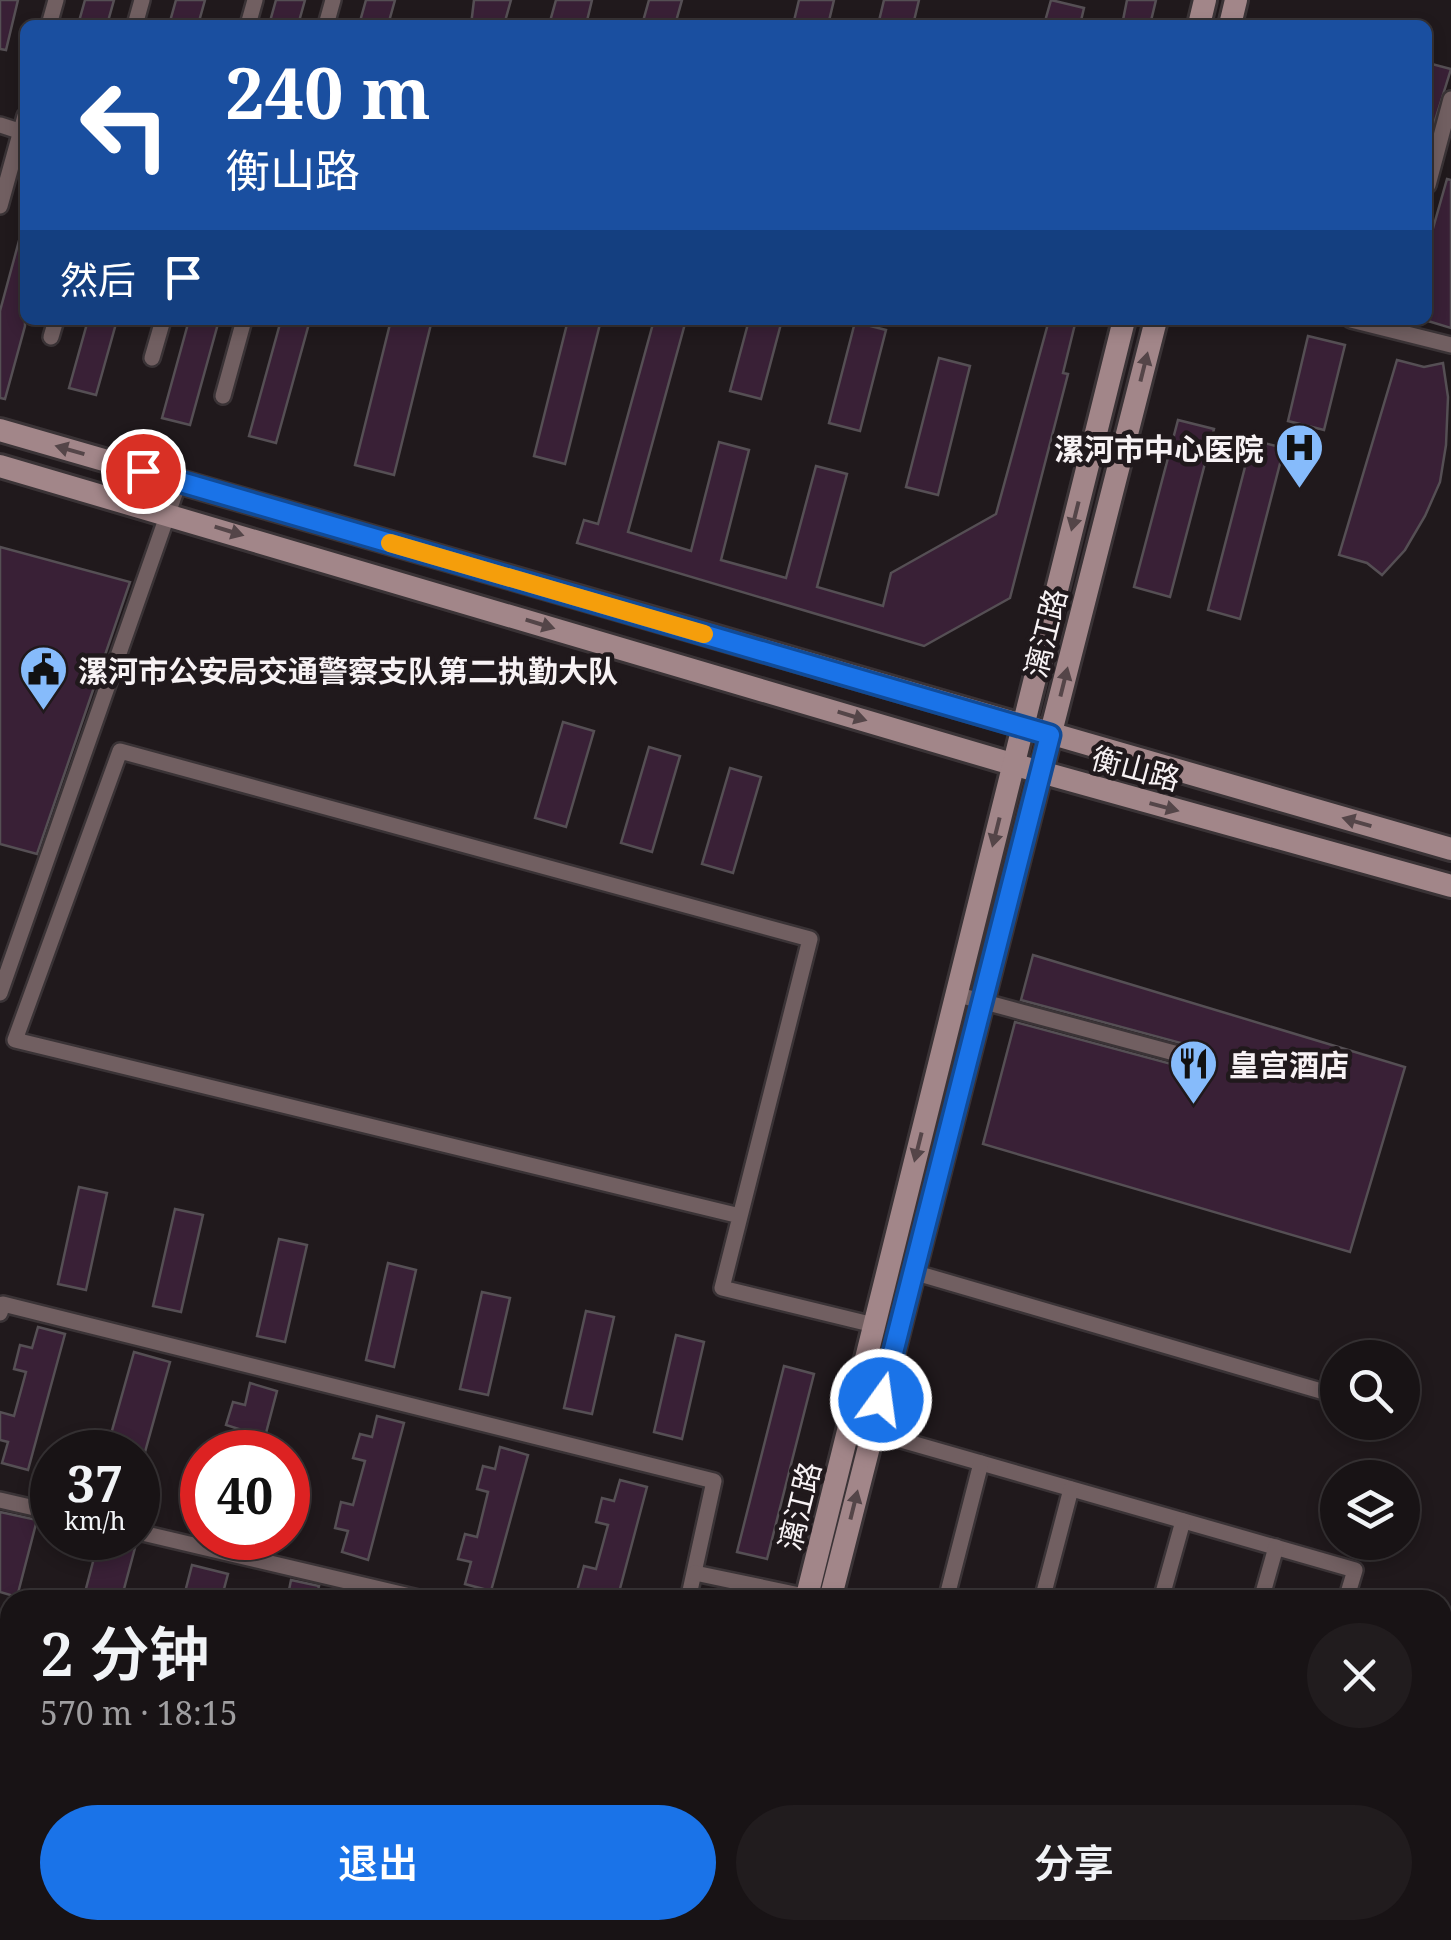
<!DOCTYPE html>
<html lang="zh">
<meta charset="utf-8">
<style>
body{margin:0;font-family:"Noto Serif","Noto Sans SC",serif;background:#211c1e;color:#f1f3f6;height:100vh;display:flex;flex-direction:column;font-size:38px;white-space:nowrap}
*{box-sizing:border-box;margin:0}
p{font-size:32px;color:#9f9ea0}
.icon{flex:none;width:55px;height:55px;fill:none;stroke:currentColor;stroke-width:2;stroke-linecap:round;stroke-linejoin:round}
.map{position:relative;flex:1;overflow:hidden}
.drawer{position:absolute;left:0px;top:1590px;width:1452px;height:350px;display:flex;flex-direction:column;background:#181315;border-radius:30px 30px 0 0;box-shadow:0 5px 15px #0003,0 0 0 2px #363234}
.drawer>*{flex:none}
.top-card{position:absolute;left:20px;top:20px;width:1412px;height:305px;border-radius:15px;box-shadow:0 5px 15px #0003,0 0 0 2px #363234;background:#1a4fa0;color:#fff;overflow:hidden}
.controls{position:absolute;left:1320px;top:1340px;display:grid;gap:20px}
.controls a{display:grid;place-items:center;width:100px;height:100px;border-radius:50%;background:#181315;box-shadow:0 5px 15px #0003,0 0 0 2px #363234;font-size:50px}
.speed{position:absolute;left:30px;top:1430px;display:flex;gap:20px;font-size:50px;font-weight:700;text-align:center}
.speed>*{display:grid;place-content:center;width:130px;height:130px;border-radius:50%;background:#181315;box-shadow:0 5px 15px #0003,0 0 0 2px #363234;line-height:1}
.speed small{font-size:25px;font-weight:400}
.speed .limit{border:15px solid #d22;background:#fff;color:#111}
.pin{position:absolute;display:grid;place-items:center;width:85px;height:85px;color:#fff;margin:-42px;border:5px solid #fff;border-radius:50%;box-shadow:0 2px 10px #0007}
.me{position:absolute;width:110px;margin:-55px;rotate:14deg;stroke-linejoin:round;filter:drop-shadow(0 0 8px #0008)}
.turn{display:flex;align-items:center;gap:35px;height:210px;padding:0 40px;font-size:45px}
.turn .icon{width:130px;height:130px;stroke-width:2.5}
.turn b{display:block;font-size:70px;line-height:85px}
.then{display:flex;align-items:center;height:95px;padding:0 40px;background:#0003;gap:20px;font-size:38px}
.round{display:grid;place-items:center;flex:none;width:105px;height:105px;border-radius:52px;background:#211c1e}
.headline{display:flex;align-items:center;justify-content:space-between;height:170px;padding:0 40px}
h1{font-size:60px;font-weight:600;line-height:75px}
.action{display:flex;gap:20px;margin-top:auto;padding:20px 40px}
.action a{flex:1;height:115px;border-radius:60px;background:#1a73e8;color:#fff;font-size:40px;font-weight:600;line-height:115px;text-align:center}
.action a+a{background:#211c1e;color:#f1f3f6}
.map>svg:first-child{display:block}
</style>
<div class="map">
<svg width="1451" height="1940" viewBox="0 0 1451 1940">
<rect width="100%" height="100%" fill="#20191c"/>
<g fill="#392036" stroke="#554f54" stroke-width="2.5">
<path d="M0,0H18L6,50L0,49Z"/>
<path d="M85,0H114L107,25H78Z"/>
<path d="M176,0H205L198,25H169Z"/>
<path d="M276,0H305L298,25H269Z"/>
<path d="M366,0H395L388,25H359Z"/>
<path d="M474,0H511L504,25H471Z"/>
<path d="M556,0H592L586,25H549Z"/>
<path d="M649,0H682L675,25H642Z"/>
<path d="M799,0H834L828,25H793Z"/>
<path d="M884,0H919L913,25H878Z"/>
<path d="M1051,0L1084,8L1080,25H1044Z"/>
<path d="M1127,0H1156L1150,25H1122Z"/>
<path d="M1428,63L1451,69L1428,143Z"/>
<path d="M1447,179L1451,180V328L1428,321V246Z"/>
<path d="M20,237L25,238V326L5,399L0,398V311Z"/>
<path d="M88,320H117L96,395L69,388Z"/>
<path d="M189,320H219L190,425L162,418Z"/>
<path d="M281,320H310L276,443L249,436Z"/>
<path d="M391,320H432L394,475L355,465Z"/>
<path d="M568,320H601L565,464L534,456Z"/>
<path d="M654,320H686L628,532L691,551L719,442L749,450L721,560L786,578L816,466L847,474L817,587L883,606L891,573L996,514L1049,320H1076L1063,373L1068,374L1010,598L924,646L577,543L584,520L598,524Z"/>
<path d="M749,320H782L761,399L730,391Z"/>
<path d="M855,322L886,330L860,431L829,423Z"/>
<path d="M1308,336L1345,345L1324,430L1288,421Z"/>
<path d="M939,358L970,366L938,495L906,487Z"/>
<path d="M1397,360L1424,367L1443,363L1448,397L1446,445L1440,482L1425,516L1405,550L1382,575L1367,563L1339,555Z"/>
<path d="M1178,420L1214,429L1170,597L1134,587Z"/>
<path d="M1252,440L1284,448L1240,619L1208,610Z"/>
<path d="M0,547L130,582L37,854L0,844Z"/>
<path d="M563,722L594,731L566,827L535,818Z"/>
<path d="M649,747L680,756L652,852L621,843Z"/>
<path d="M730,768L761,777L733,873L702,864Z"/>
<path d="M1033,955L1405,1067L1350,1252L983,1144L1015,1022L1175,1065L1185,1063L1189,1056L1181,1043L1021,1000Z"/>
<path d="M79,1187L107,1193L86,1290L58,1284Z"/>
<path d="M175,1209L203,1215L181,1312L153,1306Z"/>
<path d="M279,1239L307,1245L285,1342L257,1336Z"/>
<path d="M388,1263L416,1270L394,1367L366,1360Z"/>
<path d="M482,1292L510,1298L488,1395L460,1389Z"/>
<path d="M586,1311L614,1317L592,1414L564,1408Z"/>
<path d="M38,1327L65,1334L28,1470L2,1463L8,1442L0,1440V1412L14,1416L26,1372L14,1369L20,1345L32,1348Z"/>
<path d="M676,1335L704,1342L682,1439L654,1432Z"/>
<path d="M134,1352L170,1362L145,1452H106Z"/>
<path d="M784,1366L814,1374L767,1559L737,1552Z"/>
<path d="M250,1383L277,1391L261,1452H232L239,1429L226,1425L233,1402L245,1405Z"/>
<path d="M377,1416L404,1423L368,1560L342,1552L348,1531L335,1528L341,1502L353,1505L365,1461L353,1458L360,1434L372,1437Z"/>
<path d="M500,1447L528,1455L491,1591L465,1584L471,1562L458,1559L465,1534L477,1537L488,1492L477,1489L483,1466L495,1469Z"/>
<path d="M620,1480L647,1487L617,1600H589L590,1595L577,1591L584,1566L596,1569L608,1525L596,1522L602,1498L614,1501Z"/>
<path d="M0,1512L37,1520L17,1597L0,1592Z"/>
<path d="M99,1539L135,1548L121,1600H83Z"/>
<path d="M192,1565L228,1574L221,1600H183Z"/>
<path d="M291,1580L319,1586L316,1600H287Z"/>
</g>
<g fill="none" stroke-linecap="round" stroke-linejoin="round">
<defs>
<g id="street">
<path d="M49,25L56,0"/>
<path d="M135,25L142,0"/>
<path d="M248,25L255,0"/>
<path d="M326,25L333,0"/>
<path d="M0,125L25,133"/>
<path d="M1428,185L1451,99"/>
<path d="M0,206L25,116"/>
<path d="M1351,320L1451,345"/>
<path d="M51,337L56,320"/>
<path d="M152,358L163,320"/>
<path d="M223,396L244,320"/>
<path d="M0,993L179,482"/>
<path d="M955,994L1178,1054"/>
<path d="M740,1216L15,1040L120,751L810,939L722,1288L874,1325"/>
<path d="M913,1272L1338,1396"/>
<path d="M0,1313L3,1304L714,1481L688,1600"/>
<path d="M873,1432L1355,1570L1346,1600"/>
<path d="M0,1500L52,1512"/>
<path d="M138,1532L427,1600"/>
<path d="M695,1573L814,1598"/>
<path d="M946,1600L981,1463"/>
<path d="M1042,1600L1071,1489"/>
<path d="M1161,1600L1183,1521"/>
<path d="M1261,1600L1276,1547"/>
<path d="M0,1825L10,1827"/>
<path d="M419,1930L458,1940"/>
<path d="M199,1940L202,1930"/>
<path d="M484,1940L486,1930"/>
<path d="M569,1940L571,1930"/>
</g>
<g id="secondary">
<path d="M1199,25L1205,0"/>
<path d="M1230,25L1236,0"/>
<path d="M0,430L1451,849"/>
<path d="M0,466L1012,764L1451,886"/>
<path d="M806,1600L1124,320"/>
<path d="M830,1600L1156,320"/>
<path d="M723,1940L726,1930"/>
<path d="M746,1940L748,1930"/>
</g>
</defs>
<use href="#street" stroke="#3a3336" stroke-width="20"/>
<use href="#secondary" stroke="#3a3336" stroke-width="28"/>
<use href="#street" stroke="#715f61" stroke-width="15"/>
<use href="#secondary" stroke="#a28689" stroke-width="22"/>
</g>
<defs><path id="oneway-solid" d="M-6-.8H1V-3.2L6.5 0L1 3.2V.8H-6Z" transform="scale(2.5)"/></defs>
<g fill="#544548">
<use href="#oneway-solid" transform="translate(1144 367) rotate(-76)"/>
<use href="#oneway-solid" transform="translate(70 450) rotate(-164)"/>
<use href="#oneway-solid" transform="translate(1075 516) rotate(104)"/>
<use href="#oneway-solid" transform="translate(229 531) rotate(17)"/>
<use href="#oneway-solid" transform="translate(540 624) rotate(17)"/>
<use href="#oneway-solid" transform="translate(1064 682) rotate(-76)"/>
<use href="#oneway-solid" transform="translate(852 716) rotate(17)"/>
<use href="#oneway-solid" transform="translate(1164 807) rotate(15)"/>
<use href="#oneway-solid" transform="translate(1357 822) rotate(-164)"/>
<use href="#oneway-solid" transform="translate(996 832) rotate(104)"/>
<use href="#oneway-solid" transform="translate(918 1147) rotate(104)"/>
<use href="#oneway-solid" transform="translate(854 1505) rotate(-76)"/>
</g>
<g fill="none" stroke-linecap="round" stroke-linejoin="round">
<defs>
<path id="route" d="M143,471L1050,735L881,1400"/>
</defs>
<use href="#route" stroke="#114b97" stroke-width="25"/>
<use href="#route" stroke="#1a73e8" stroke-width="18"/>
<path stroke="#f59e0b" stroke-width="18" d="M390,543L704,634"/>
</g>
<defs>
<symbol id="hospital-pin" viewBox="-11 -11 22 30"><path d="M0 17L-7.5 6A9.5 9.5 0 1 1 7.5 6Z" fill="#86bbfb" stroke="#20191c"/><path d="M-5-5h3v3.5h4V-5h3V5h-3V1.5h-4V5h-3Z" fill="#111"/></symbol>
<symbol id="civic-pin" viewBox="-11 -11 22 30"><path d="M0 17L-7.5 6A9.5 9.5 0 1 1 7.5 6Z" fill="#86bbfb" stroke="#20191c"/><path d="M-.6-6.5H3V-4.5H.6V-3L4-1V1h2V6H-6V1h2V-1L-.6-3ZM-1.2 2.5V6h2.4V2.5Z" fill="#111"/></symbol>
<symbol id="restaurant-pin" viewBox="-11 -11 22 30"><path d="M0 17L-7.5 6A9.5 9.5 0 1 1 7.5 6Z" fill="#86bbfb" stroke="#20191c"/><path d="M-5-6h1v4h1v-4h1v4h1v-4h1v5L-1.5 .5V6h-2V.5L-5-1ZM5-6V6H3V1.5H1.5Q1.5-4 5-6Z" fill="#111"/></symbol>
</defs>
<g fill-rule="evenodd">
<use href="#hospital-pin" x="1272" y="420" width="55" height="75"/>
<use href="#civic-pin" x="16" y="642" width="55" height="75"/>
<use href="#restaurant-pin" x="1166" y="1036" width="55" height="75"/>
</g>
<g text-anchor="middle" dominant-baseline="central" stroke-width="9" stroke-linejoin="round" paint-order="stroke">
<g font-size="30" font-weight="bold" fill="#f7f2f4" stroke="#20191c" text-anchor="start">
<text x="1264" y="448" text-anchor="end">漯河市中心医院</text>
<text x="78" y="670">漯河市公安局交通警察支队第二执勤大队</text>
<text x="1229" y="1064">皇宫酒店</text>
</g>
<g font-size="30" fill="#f7f2f4" stroke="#20191c">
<text transform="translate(1045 633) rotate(-76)">漓江路</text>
<text transform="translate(1136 768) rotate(15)">衡山路</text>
<text transform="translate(799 1506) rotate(-76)">漓江路</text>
</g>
</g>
</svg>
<div class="controls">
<a><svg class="icon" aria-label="search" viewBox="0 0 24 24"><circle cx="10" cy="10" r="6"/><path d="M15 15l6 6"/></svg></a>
<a><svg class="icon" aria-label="layers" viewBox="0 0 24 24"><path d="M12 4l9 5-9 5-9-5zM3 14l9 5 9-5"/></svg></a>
</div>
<div class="speed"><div>37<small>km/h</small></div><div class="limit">40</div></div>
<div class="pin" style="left:143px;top:471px;background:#d93025"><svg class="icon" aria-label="arrive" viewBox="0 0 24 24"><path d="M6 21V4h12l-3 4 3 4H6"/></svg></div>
<svg class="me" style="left:881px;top:1400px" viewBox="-20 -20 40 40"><circle r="17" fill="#1a73e8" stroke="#fff" stroke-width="3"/><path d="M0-11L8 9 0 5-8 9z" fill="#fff"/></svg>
<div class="top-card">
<div class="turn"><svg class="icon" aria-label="left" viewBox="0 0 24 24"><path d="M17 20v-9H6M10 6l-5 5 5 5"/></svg><div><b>240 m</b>衡山路</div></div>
<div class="then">然后<svg class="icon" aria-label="arrive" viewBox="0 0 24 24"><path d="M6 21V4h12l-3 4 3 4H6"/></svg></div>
</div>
<section class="drawer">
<div class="headline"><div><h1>2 分钟</h1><p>570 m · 18:15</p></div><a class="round"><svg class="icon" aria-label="close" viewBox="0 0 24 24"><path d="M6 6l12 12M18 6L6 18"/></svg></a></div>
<div class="action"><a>退出</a><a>分享</a></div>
</section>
</div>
